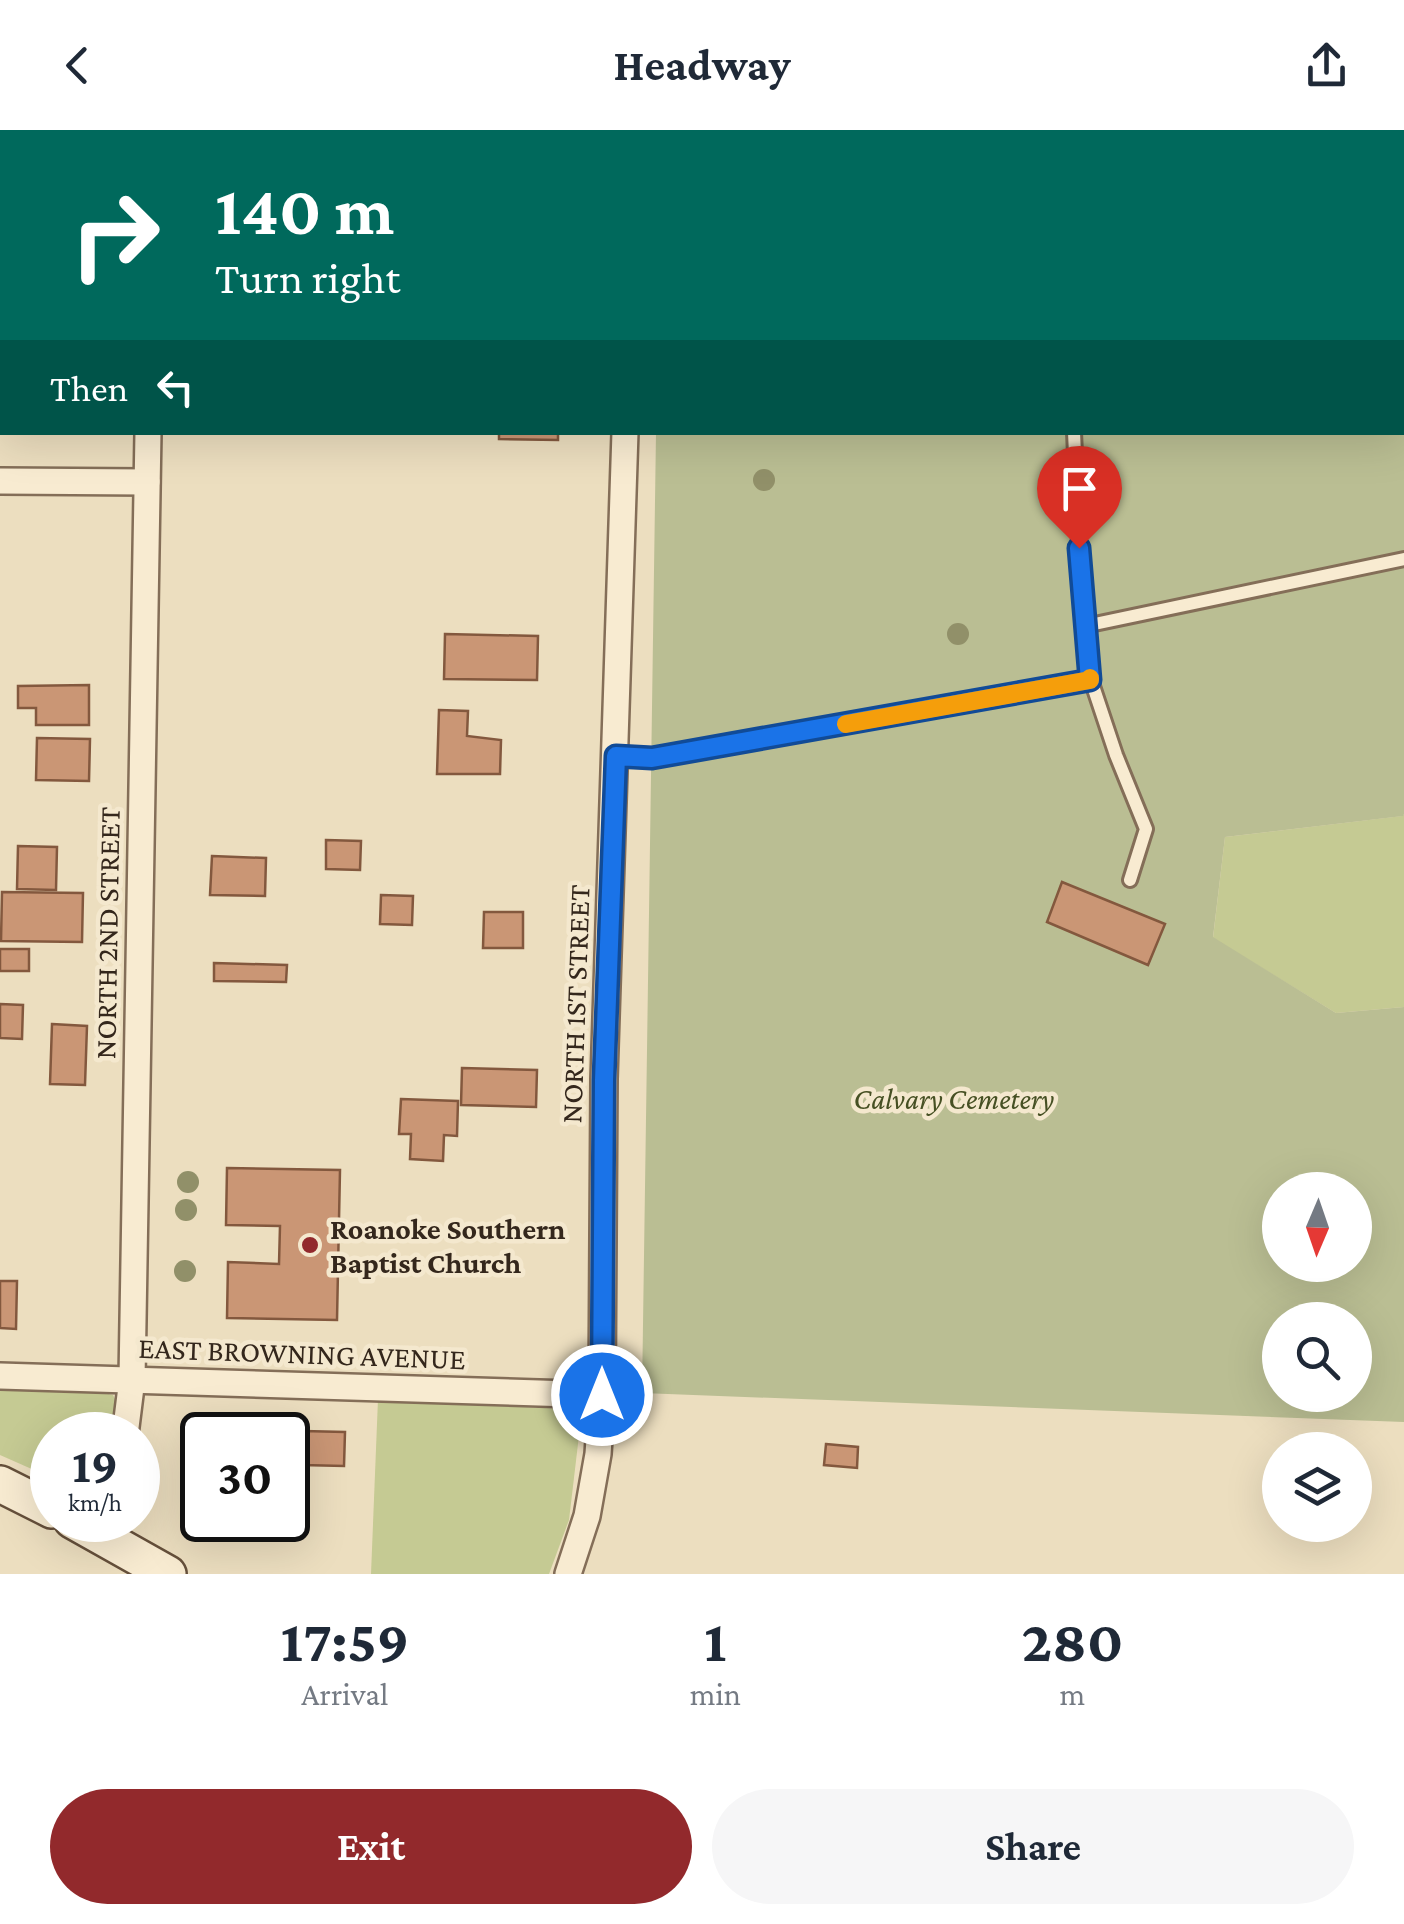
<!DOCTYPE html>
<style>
body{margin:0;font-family:"Crimson Pro",serif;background:#f6f6f7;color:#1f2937;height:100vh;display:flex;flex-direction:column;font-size:38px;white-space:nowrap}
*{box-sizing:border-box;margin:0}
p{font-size:32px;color:#747a83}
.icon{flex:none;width:55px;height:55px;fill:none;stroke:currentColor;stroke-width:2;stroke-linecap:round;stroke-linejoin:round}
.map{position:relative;height:1444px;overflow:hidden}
.details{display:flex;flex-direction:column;background:#fff;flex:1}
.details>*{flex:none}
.hud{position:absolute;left:0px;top:0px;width:1405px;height:305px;box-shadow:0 10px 40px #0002;background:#00695c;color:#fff;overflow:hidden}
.needle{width:65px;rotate:182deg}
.buttons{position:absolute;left:1262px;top:1042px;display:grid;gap:20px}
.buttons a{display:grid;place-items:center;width:110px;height:110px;border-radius:50%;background:#fff;box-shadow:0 10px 40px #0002;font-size:50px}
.speed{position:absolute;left:30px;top:1282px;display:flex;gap:20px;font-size:50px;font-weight:700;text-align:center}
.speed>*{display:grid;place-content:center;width:130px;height:130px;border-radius:50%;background:#fff;box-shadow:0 10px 40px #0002;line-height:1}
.speed small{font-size:25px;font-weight:400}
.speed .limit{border:5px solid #111;border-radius:15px;background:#fff;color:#111}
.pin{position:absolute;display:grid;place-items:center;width:85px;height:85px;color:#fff;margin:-102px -42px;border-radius:50% 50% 50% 0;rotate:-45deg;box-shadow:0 0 10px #0007}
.pin .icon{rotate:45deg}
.me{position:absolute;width:110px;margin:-55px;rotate:0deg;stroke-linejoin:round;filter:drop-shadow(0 0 8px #0008)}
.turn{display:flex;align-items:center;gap:35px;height:210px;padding:0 50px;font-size:45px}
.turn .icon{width:130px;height:130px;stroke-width:2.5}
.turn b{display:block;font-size:70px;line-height:85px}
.then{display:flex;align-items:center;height:95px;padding:0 50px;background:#0003;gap:20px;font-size:38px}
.eta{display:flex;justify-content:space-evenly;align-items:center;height:170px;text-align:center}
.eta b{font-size:60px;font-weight:700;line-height:70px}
.button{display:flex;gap:20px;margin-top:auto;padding:20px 50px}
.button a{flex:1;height:115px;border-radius:60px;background:#92292c;color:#fff;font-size:40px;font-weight:700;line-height:115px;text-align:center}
.button a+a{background:#f6f6f7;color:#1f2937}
header{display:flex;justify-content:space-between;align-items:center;height:130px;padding:0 50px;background:#fff;font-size:45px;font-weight:700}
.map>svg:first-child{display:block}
</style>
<header><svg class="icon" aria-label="back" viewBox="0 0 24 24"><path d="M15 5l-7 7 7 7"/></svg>Headway<svg class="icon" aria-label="share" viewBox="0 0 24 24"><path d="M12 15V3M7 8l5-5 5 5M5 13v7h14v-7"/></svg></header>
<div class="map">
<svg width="1404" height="1444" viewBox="0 0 1404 1444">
<rect width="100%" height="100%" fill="#ecdebf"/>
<g fill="#c5ca93">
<path d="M1404,684V877L1336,883L1213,808L1225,707L1402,686Z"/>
<path d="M0,1259L96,1261L113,1265L116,1271L113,1305H52V1348L0,1325Z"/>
<path d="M378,1269L582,1280L569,1390L549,1444H371Z"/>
</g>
<path fill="#babe93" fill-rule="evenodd" d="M660,0H1404V684L1403,686L1225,707L1213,807L1336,883L1404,877V1292L642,1263L656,303L1402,302V2H660ZM1280,1060H1355V1135H1280ZM1280,1190H1355V1265H1280Z"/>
<g fill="#ca9675" stroke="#83583e" stroke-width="2.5">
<path d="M0,0H61V2H2V69H0Z"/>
<path d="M499,302H558V310L499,309Z"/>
<path d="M445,504L538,506L537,550L444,549Z"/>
<path d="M89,555V595H36V578H18V556Z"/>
<path d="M439,580L468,581L467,606L501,610L500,644H437Z"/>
<path d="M37,608L90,609L89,651L36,650Z"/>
<path d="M326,710L361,711L360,740L326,739Z"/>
<path d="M18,716L57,717L56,760L17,759Z"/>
<path d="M212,726L266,728L265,766L210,765Z"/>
<path d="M1062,752L1165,794L1148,835L1047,792Z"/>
<path d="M2,762L83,763L82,812L1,811Z"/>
<path d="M381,765L413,766L412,795L380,794Z"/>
<path d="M484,782H523V818H483Z"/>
<rect x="0" y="819" width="29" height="22"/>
<path d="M214,833L287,835L286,852L214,851Z"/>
<path d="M0,874L23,875L22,909L0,908Z"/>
<path d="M52,894L87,896L85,955L50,954Z"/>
<path d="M462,938L537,940L536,977L461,975Z"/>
<path d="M401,969L458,971L457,1006L444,1005L443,1031L410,1029L411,1004H399Z"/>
<path d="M227,1038L340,1040L337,1190L227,1188L228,1132L279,1134L280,1096L226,1095Z"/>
<path d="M0,1151H17L16,1199L0,1198Z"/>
<path d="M195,1289L263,1290V1305H202V1343L194,1342Z"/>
<path d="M303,1301L345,1302L344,1336L302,1335Z"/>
<path d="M826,1314L858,1317L857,1338L824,1335Z"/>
</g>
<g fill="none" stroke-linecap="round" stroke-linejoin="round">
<defs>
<g id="lane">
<path d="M1063,0V2"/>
<path d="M1074,302L1081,457L1091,550L1116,625L1146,699L1130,750"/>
<path d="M1085,496L1404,429"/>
<path d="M616,626L653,628L1091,550"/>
</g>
<g id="street">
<path d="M155,2V0"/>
<path d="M632,2V0"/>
<path d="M0,351L147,352"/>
<path d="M0,1246L602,1265"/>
<path d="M125,1305L132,1249L148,302"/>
<path d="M568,1444L587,1386L598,1324L602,1265L604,949L625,302"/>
</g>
<g id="secondary">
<path d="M0,1354L52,1380"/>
<path d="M72,1390L168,1444"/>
</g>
</defs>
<use href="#lane" stroke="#846e58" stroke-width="18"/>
<use href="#street" stroke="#846e58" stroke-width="30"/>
<use href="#secondary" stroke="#66503b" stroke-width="40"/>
<use href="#lane" stroke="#f8ebd1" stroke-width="12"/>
<use href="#street" stroke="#f8ebd1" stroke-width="25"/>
<use href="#secondary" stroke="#f8ebd1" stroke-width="35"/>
</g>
<g fill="#919069">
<circle cx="764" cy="350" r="11"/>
<circle cx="958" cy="504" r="11"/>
<circle cx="188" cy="1052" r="11"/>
<circle cx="186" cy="1080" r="11"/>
<circle cx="185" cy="1141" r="11"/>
</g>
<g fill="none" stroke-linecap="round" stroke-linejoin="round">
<defs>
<path id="route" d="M602,1265L604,950L616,626L652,628L1090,550L1079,418"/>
</defs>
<use href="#route" stroke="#114b97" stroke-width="25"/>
<use href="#route" stroke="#1a73e8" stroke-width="18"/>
<path stroke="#f59e0b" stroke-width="18" d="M846,594L1090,550V548"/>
</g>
<circle fill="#92292c" stroke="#f4e8ce" stroke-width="4" cx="310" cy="1115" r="10"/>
<g text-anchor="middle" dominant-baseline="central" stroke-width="9" stroke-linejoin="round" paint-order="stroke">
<g font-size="30" fill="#34271c" stroke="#f4e8ce">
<text transform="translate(107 803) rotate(-89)">NORTH 2ND STREET</text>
<text transform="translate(575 874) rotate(-88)">NORTH 1ST STREET</text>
<text transform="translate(302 1223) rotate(2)">EAST BROWNING AVENUE</text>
</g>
<g font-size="30" font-style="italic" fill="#465023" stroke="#f4e8ce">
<text x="954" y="968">Calvary Cemetery</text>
</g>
<g font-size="30" font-weight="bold" fill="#34271c" stroke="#f4e8ce" text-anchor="start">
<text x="330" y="1098">Roanoke Southern<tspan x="330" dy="34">Baptist Church</tspan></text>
</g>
</g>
</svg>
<div class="buttons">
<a><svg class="needle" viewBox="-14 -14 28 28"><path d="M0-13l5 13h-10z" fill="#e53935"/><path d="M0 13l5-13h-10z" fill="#747a83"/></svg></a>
<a><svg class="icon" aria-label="search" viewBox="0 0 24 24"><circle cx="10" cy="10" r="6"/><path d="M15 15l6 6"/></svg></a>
<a><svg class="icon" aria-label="layers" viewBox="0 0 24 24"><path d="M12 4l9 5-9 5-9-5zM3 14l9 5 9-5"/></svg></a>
</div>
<div class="speed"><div>19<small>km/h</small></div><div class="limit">30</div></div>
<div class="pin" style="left:1079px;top:418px;background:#d93025"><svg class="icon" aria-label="arrive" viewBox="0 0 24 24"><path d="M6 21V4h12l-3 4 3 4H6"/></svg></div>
<svg class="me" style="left:602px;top:1265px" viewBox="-20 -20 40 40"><circle r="17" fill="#1a73e8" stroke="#fff" stroke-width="3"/><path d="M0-11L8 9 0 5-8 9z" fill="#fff"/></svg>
<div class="hud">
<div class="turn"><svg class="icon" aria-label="right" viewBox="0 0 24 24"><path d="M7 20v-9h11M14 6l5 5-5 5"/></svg><div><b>140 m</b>Turn right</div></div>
<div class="then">Then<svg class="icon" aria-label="left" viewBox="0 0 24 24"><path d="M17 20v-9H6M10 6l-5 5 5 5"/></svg></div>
</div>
</div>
<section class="details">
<div class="eta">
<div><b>17:59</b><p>Arrival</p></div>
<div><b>1</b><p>min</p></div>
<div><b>280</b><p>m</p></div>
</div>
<div class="button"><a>Exit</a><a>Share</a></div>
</section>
